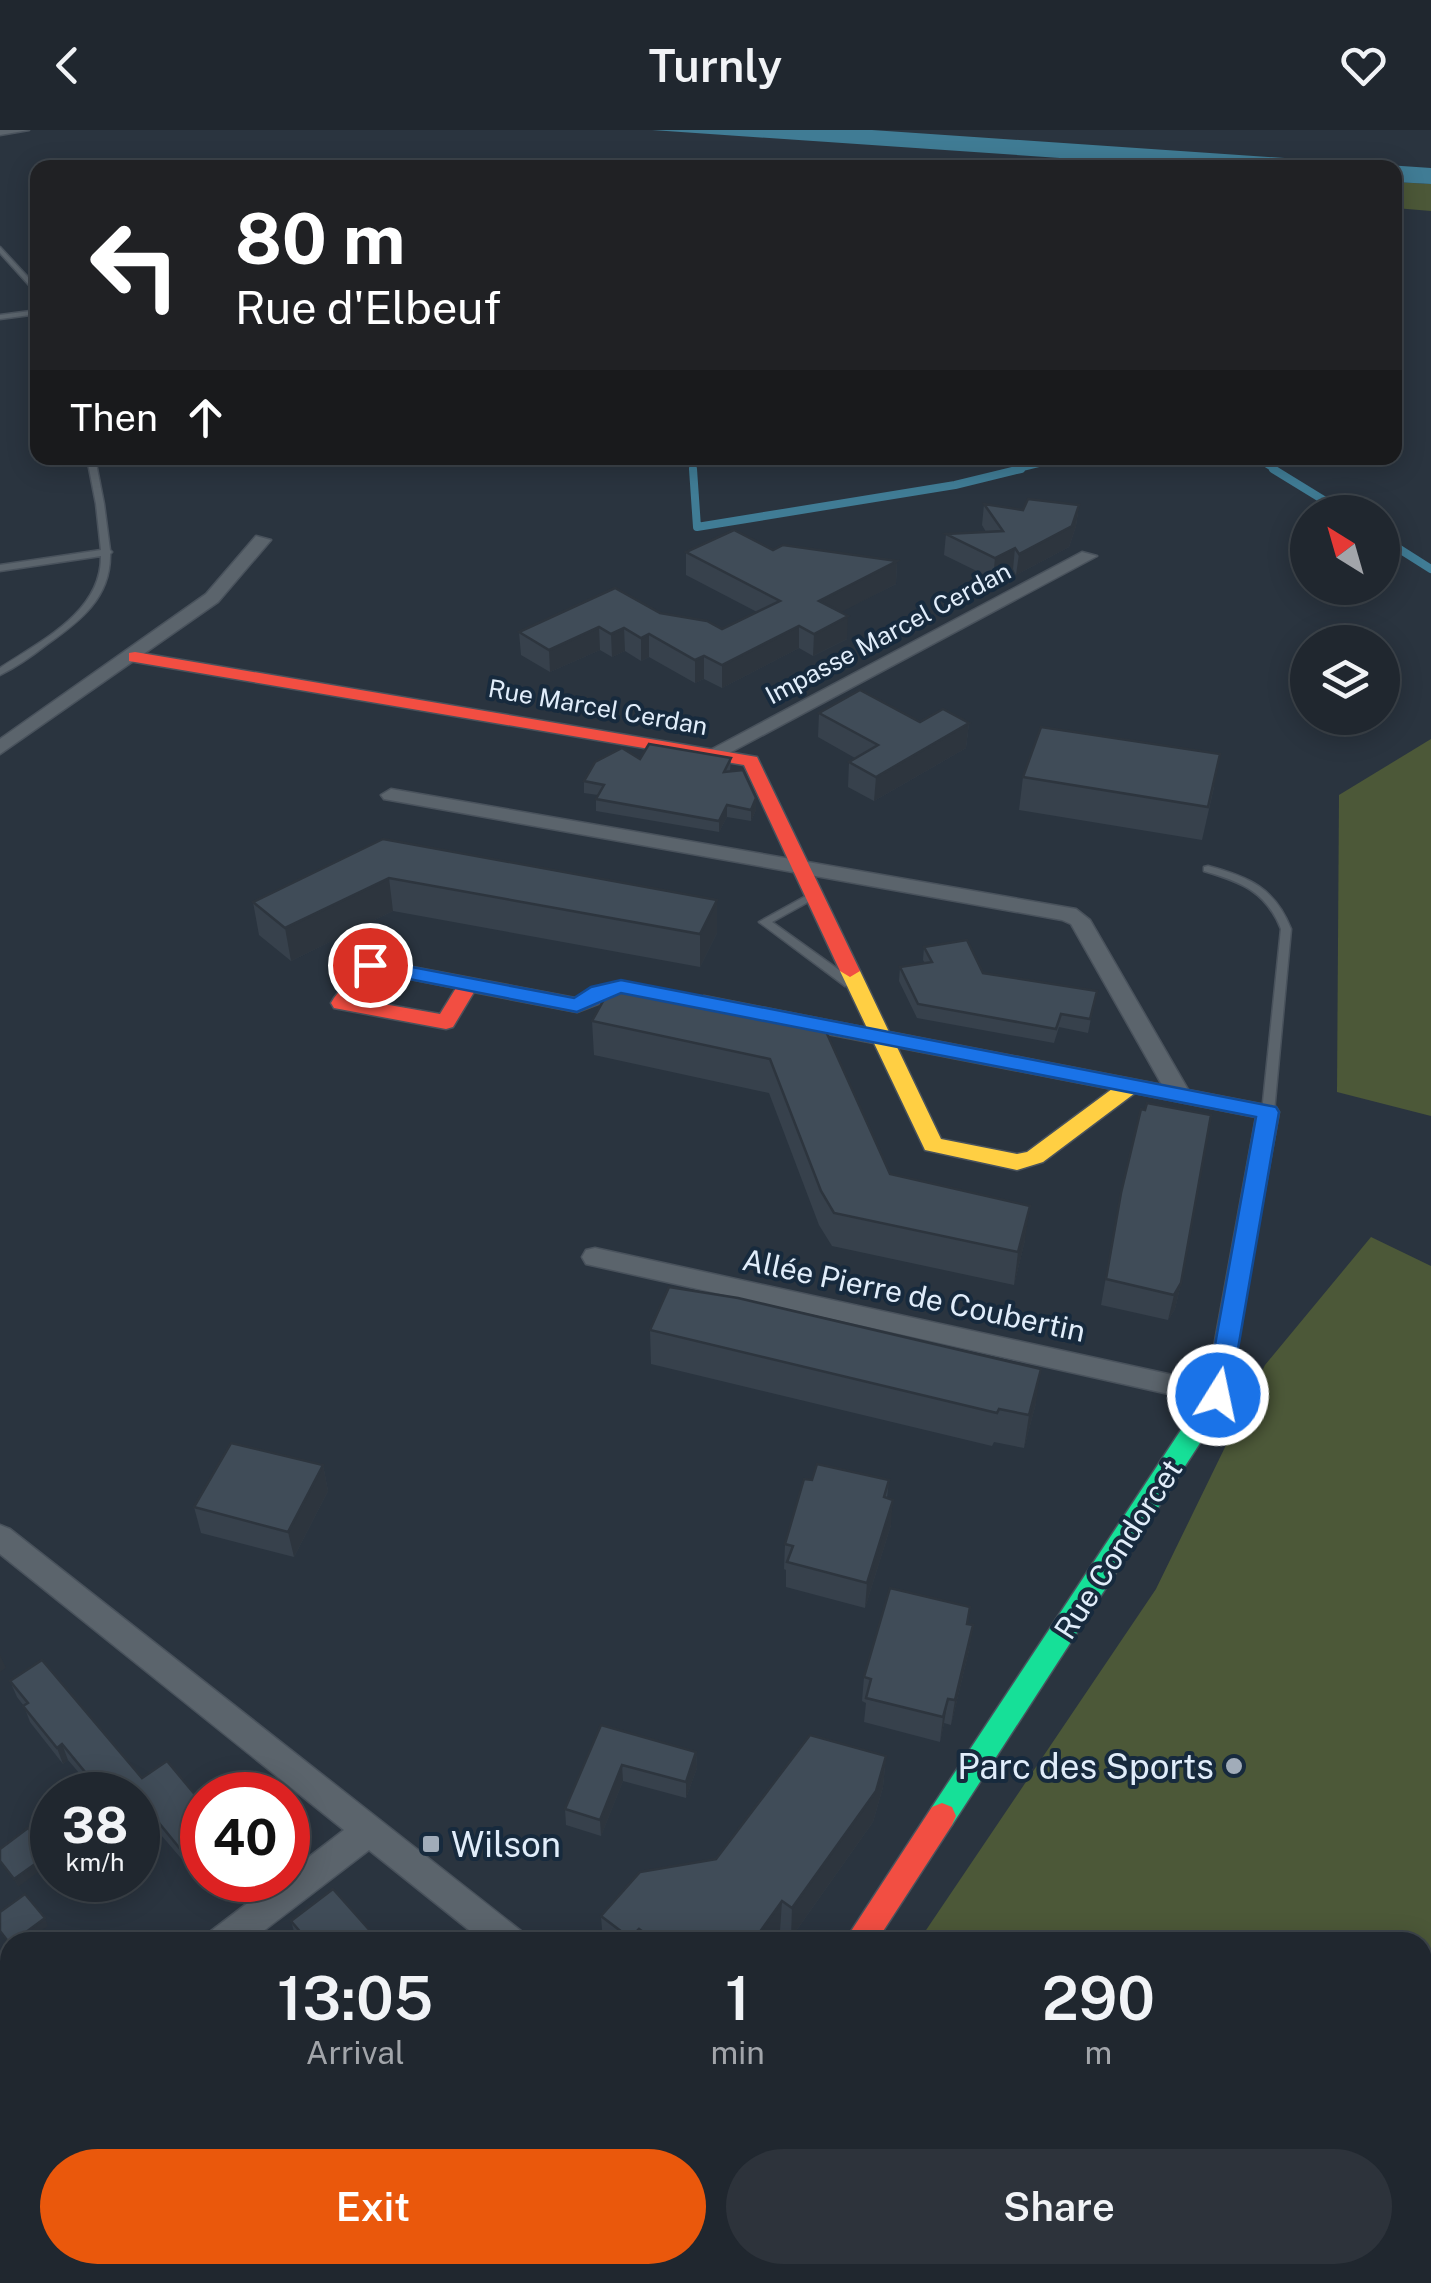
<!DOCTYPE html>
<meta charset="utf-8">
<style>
body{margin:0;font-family:"Public Sans",sans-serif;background:#2d333b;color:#f1f3f6;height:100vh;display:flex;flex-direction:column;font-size:38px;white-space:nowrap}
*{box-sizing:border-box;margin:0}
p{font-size:32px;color:#a2a5aa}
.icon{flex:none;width:55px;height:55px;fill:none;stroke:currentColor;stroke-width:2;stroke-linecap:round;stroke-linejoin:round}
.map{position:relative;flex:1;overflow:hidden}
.drawer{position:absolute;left:0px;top:1802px;width:1432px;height:352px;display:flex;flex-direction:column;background:#20272f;border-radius:30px 30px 0 0;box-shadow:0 5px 25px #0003,0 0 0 2px #3d444b}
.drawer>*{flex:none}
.guide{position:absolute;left:30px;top:30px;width:1372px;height:305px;border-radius:20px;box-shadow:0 5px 25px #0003,0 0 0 2px #3d444b;background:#202124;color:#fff;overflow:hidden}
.needle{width:65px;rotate:323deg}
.controls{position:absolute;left:1290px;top:365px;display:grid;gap:20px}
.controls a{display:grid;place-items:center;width:110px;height:110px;border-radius:50%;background:#20272f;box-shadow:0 5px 25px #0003,0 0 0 2px #3d444b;font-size:50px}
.speed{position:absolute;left:30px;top:1642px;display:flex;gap:20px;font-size:50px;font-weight:700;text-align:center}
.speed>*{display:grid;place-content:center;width:130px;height:130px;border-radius:50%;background:#20272f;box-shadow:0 5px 25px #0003,0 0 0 2px #3d444b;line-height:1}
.speed small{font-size:25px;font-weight:400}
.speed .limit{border:15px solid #d22;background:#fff;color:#111}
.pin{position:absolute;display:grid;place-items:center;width:85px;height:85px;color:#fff;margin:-42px;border:5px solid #fff;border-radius:50%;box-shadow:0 2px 10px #0007}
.me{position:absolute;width:110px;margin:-55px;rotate:10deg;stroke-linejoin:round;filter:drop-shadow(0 0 8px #0008)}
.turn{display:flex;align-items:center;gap:35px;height:210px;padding:0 40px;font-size:45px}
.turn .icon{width:130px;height:130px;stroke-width:2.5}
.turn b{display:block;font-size:70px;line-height:85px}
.then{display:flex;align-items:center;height:95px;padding:0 40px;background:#0003;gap:20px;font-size:38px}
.eta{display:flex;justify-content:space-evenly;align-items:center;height:170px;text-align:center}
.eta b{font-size:60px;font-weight:600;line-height:70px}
.primary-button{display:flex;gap:20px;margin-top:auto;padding:20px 40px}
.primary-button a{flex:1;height:115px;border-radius:60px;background:#ea580c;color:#fff;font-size:40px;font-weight:600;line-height:115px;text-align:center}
.primary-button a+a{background:#2d333b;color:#f1f3f6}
header{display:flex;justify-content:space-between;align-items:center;height:130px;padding:0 40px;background:#20272f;font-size:45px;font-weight:600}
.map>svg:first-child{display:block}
</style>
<header><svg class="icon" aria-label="back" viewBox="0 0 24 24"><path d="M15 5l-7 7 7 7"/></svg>Turnly<svg class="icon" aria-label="heart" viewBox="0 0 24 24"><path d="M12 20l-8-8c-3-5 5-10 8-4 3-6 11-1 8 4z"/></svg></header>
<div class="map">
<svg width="1431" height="2153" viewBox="0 0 1431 2153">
<rect width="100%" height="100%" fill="#2a343f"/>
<g fill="#4c5838">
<path d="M1395,52L1431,54V81L1395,78Z"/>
<path d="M1431,609V986L1337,962L1339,665Z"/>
<path d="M1371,1107L1431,1136V2153H933L927,2145H1422V1812H918L1156,1459L1265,1235Z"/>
</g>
<path fill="#407c95" d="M652,0H872L1431,38V54L1395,52V38L1192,37Z"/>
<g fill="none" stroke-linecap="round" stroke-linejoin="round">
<g stroke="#407c95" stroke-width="6">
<path d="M692,328L693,341"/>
<path d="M1256,328L1277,341"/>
<path d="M1011,341L1063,328"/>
</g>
<g stroke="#407c95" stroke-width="8">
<path d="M693,339L697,397L955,355L1021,339"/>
<path d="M1273,339L1343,382"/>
<path d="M1382,408L1431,439"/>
</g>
<defs>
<g id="lane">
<path d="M0,117L38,158V165L0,123Z"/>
<path d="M38,180V184L0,189V185Z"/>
<path d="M87,328H95L104,374L110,420L112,422L110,424C111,468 79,492 46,515C32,526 16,537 0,545V538C41,511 102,482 101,426L0,441V435L101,420L96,374Z"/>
<path d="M1208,736C1249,747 1275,758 1291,799L1274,982L1268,986L1262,982L1281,799C1266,761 1241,752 1204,741V737Z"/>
<path d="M815,761L820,764L819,766L772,792L853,850L855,853L853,856H845L759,792Z"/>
</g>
<g id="street">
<path d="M0,0H29L0,5Z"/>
<path d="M256,406L271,410L218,472L0,624V609L206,464Z"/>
<path d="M1082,422L1097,426L718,629H704L701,625Z"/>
<path d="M391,659L1076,779L1090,790L1190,963L1178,971L1170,969L1071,794L1062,790L384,669L381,665Z"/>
<path d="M595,1118L1218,1255L1228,1258L1232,1265L1228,1272L1218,1275L586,1134L582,1127L586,1120Z"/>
<path d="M0,1395L10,1399L521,1801L526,1812H484L369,1720L249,1812H206L211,1801L278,1750H288V1743L344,1700L0,1424Z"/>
<path d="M10,1960V1999L0,2003V1964Z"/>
<path d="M555,2145H598L594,2153H551Z"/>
<path d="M818,2145H858L862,2153H822Z"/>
</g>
<path id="fast" d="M1217,1257L1226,1259L1229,1266L1226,1273L952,1695L942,1699L932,1695L928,1686L932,1677L1208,1259Z"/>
<path id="slow" d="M850,835L860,841L889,902L1276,977L1279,982L1226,1273H1208L1205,1266L1256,987L1135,963L1043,1032L1017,1040L925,1020L874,913L704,880L694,873L704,866L867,898L840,841ZM897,917L1112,959L1027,1022L1017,1024L941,1009Z"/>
<g id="jam">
<path d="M135,522L757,627L860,841L850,847L840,841L744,635L129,531V523Z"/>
<path d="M370,829L575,868L614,854L653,857L663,863L653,869L616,867L577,882L474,862L453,897L446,899L334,878L331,873L334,868L363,831ZM375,842L456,858L440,884L355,869Z"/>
<path d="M942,1673L952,1677L956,1686L952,1695L876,1812H844L932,1677Z"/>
</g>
</defs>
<use href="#lane" stroke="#49525c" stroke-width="3"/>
<use href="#street" stroke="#49525c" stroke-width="3"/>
<use href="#fast" stroke="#49525c" stroke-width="3"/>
<use href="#slow" stroke="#49525c" stroke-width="3"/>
<use href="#jam" stroke="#49525c" stroke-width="3"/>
<use href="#lane" fill="#5b646c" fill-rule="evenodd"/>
<use href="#street" fill="#5b646c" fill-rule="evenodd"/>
<use href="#fast" fill="#16e098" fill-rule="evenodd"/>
<use href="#slow" fill="#ffcf43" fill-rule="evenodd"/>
<use href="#jam" fill="#f24e42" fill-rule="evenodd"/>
</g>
<g fill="#37414c">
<path d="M984,374L1023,380L1079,375L1076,396L1069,417L1016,445L1013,439L993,449L944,425L946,404L986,402L982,395Z"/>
<path d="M686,422L897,431L896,454L840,482L847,509L813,526L799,518L722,558L704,549L695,553L649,527L641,531L625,521L612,527L600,520L550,542L521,525L519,502L660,483L722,499L757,482L686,445Z"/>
<path d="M819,583L920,592L969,593L966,618L874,671L848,657L849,632L855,628L818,607Z"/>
<path d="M731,628L730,641L756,668V680L751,691L727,687L719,702L596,681V669L598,665L584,663V651L640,629Z"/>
<path d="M1023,647L1214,657L1202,710L1019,680Z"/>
<path d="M383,709L717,770V803L700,837L393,781L291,831L259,805L253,772Z"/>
<path d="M924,817L983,843L1094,874L1088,903L1059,897L1054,913L917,888L899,851L900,837L925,833L923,830Z"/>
<path d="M592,891L824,897L890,1044L1025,1110L1014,1155L832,1116L819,1095L769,963L594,925Z"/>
<path d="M1121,1063L1181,1153L1175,1179L1168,1190L1101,1175Z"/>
<path d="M650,1200L1036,1273L1024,1318L994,1312L992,1316L651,1234Z"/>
<path d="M323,1335L328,1361L294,1427L201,1403L194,1377Z"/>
<path d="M889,1350L887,1368L891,1395L865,1478L786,1457V1440L784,1439L785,1414Z"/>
<path d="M968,1494L973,1495L969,1520L951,1595L944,1593L940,1612L864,1592L866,1573L862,1571L864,1547Z"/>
<path d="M10,1551L142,1648L202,1673V1744L197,1737L192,1741L155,1698L138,1665H98L68,1630L63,1634L30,1592L24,1576L17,1567Z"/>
<path d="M601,1595L696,1622L697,1638L686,1668L623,1651L601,1706L566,1695L565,1679Z"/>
<path d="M886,1626L883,1657L873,1692L791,1808L780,1801L772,1812H603L601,1786L716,1729Z"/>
<path d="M208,1750H254L226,1772Z"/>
<path d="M291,1791L380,1812H297Z"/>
</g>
<g fill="#2d353e">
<path d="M1079,375L1076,396L1069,417L1016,445L1019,424Z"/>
<path d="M1015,418L1013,439L993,449L995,428Z"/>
<path d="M897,431L896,454L818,494L819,471Z"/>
<path d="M848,486L847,509L813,526L814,504Z"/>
<path d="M799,496V518L722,558V535Z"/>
<path d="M599,497L600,520L550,542L549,520Z"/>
<path d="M624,498L625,521L612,527L611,504Z"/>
<path d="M649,504V527L641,531V508Z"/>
<path d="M704,526V549L695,553V530Z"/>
<path d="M969,593L966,618L874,671L876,647Z"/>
<path d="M756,668V680L751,691V680Z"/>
<path d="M727,675V687L719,702V691Z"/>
<path d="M389,748L393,781L291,831L285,798Z"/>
<path d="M717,770V803L700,837V804Z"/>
<path d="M1030,1076L1025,1110L1014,1155L1018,1122Z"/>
<path d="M1181,1153L1175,1179L1168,1190L1174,1165Z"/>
<path d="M1041,1239L1036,1273L1024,1318L1029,1285Z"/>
<path d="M323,1335L328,1361L294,1427L288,1402Z"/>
<path d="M893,1370L891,1395L865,1478L867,1453Z"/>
<path d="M973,1495L969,1520L951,1595L955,1570Z"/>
<path d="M0,1525L6,1538L0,1542Z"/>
<path d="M948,1569L944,1593L940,1612L943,1587Z"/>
<path d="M62,1614L68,1630L63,1634L57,1618Z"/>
<path d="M696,1622L697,1638L686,1668V1652Z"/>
<path d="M886,1626L883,1657L873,1692L791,1808L792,1778Z"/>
<path d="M622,1635L623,1651L601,1706L600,1690Z"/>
<path d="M150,1682L155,1698L138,1711V1691Z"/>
<path d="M192,1722L197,1737L192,1741L186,1726Z"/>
<path d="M49,1724L52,1732L18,1757L14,1749Z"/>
<path d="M230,1750H254L226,1772L221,1757Z"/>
<path d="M782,1771L780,1801L772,1812H756L757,1806Z"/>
<path d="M45,1788L48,1796L26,1812H11Z"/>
<path d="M639,1799V1812H630V1808Z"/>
<path d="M10,1909V1930L0,1937V1917Z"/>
<path d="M10,2079V2098L0,2106V2087Z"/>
<path d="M393,2145H428L419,2153H384Z"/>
</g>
<g fill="#404c58" stroke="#2d353e" stroke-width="2.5">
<path d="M1028,369L1079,375L1072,396L1019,424L1015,418L995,428L946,404L1003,401L984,374L1023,380Z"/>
<path d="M734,400L773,420L783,415L897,431L819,471L848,486L814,504L799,496L722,535L704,526L695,530L649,504L641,508L624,498L611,504L599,497L549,520L519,502L615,458L660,483L707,491L722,499L780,471L686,422Z"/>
<path d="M860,560L920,592L943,579L969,593L876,647L849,632L878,615L819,583Z"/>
<path d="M1041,597L1220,624L1208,677L1023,647Z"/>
<path d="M649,614L731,628L724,642L743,640L756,668L751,680L727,675L719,691L596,669L604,655L584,651L595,632L622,618L640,629Z"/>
<path d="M383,709L717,770L700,804L389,748L285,798L253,772Z"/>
<path d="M967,810L983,843L1097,861L1090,889L1061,884L1056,899L918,874L900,837L932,832L924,817Z"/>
<path d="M622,854L824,897L890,1044L1030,1076L1018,1122L834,1083L821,1061L770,929L592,891L612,855Z"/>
<path d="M1147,973L1211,985L1181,1153L1174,1165L1106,1149L1121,1063L1141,979L1145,980Z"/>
<path d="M669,1157L738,1168L1041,1239L1029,1285L999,1279L997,1283L650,1200Z"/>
<path d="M231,1313L323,1335L288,1402L194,1377Z"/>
<path d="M817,1334L889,1350L884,1367L893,1370L867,1453L787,1432L793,1416L785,1414L804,1349L812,1350Z"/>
<path d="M890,1458L970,1477L967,1494L973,1495L955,1570L948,1569L943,1587L866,1568L871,1549L864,1547Z"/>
<path d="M42,1530L142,1648L167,1631L202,1673V1735L192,1722L186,1726L150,1682L138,1691V1665H104L62,1614L57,1618L23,1576L28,1573L10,1551Z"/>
<path d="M601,1595L696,1622L686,1652L622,1635L600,1690L565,1679Z"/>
<path d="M810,1605L886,1626L876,1661L792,1778L782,1771L757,1806L719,1812H656L639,1799L630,1808L601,1786L640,1742L716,1729Z"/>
<path d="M28,1698L49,1724L14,1749L0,1731V1719Z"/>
<path d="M215,1750H230L221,1757Z"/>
<path d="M333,1759L380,1812H309L291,1791Z"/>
<path d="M25,1764L45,1788L10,1814L0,1801V1782Z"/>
<path d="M0,1890L10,1904V1909L0,1917Z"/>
<path d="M10,2021V2079L0,2087V2028Z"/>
<path d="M303,2145H393L384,2153H294Z"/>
</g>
<path fill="#1a73e8" stroke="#114b97" stroke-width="2.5" d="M370,829L574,868L591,857L621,850L1276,977L1279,982L1230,1265L1218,1274L1206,1265L1256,987L621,863L577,882L363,840L360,835Z"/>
<g fill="#a1acb9" stroke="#172a3d" stroke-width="4">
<circle cx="1234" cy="1636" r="10"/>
<rect x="421" y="1704" width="20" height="20" rx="5"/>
</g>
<g text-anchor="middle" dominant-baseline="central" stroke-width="8" stroke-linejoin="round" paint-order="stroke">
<g font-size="25" fill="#e1edfa" stroke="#172a3d">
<text transform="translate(888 503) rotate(-28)">Impasse Marcel Cerdan</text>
<text transform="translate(598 577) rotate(10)">Rue Marcel Cerdan</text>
</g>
<g font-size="30" fill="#e1edfa" stroke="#172a3d">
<text transform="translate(914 1165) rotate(12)">Allée Pierre de Coubertin</text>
<text transform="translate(1118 1419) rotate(-57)">Rue Condorcet</text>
</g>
<g font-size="35" fill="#e1edfa" stroke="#172a3d" text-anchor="end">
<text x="1214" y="1636">Parc des Sports</text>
<text x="451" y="1714" text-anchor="start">Wilson</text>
</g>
</g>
</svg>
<div class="controls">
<a><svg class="needle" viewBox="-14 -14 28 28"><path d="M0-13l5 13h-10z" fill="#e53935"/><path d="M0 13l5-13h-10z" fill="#a2a5aa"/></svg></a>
<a><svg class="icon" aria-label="layers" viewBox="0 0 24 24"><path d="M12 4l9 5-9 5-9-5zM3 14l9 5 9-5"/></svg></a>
</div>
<div class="speed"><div>38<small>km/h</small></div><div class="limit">40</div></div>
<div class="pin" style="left:370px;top:835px;background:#d93025"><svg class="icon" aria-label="arrive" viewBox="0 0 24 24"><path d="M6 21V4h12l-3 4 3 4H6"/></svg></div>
<svg class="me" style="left:1218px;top:1265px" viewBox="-20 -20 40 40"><circle r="17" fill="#1a73e8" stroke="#fff" stroke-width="3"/><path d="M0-11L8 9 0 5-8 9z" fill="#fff"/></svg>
<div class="guide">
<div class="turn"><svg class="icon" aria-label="left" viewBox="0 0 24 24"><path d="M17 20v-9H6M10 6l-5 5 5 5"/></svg><div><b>80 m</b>Rue d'Elbeuf</div></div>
<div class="then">Then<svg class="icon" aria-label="ahead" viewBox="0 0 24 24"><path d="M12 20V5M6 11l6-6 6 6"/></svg></div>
</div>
<section class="drawer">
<div class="eta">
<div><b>13:05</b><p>Arrival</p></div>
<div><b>1</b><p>min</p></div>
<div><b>290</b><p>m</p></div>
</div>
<div class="primary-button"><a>Exit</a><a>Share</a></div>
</section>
</div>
